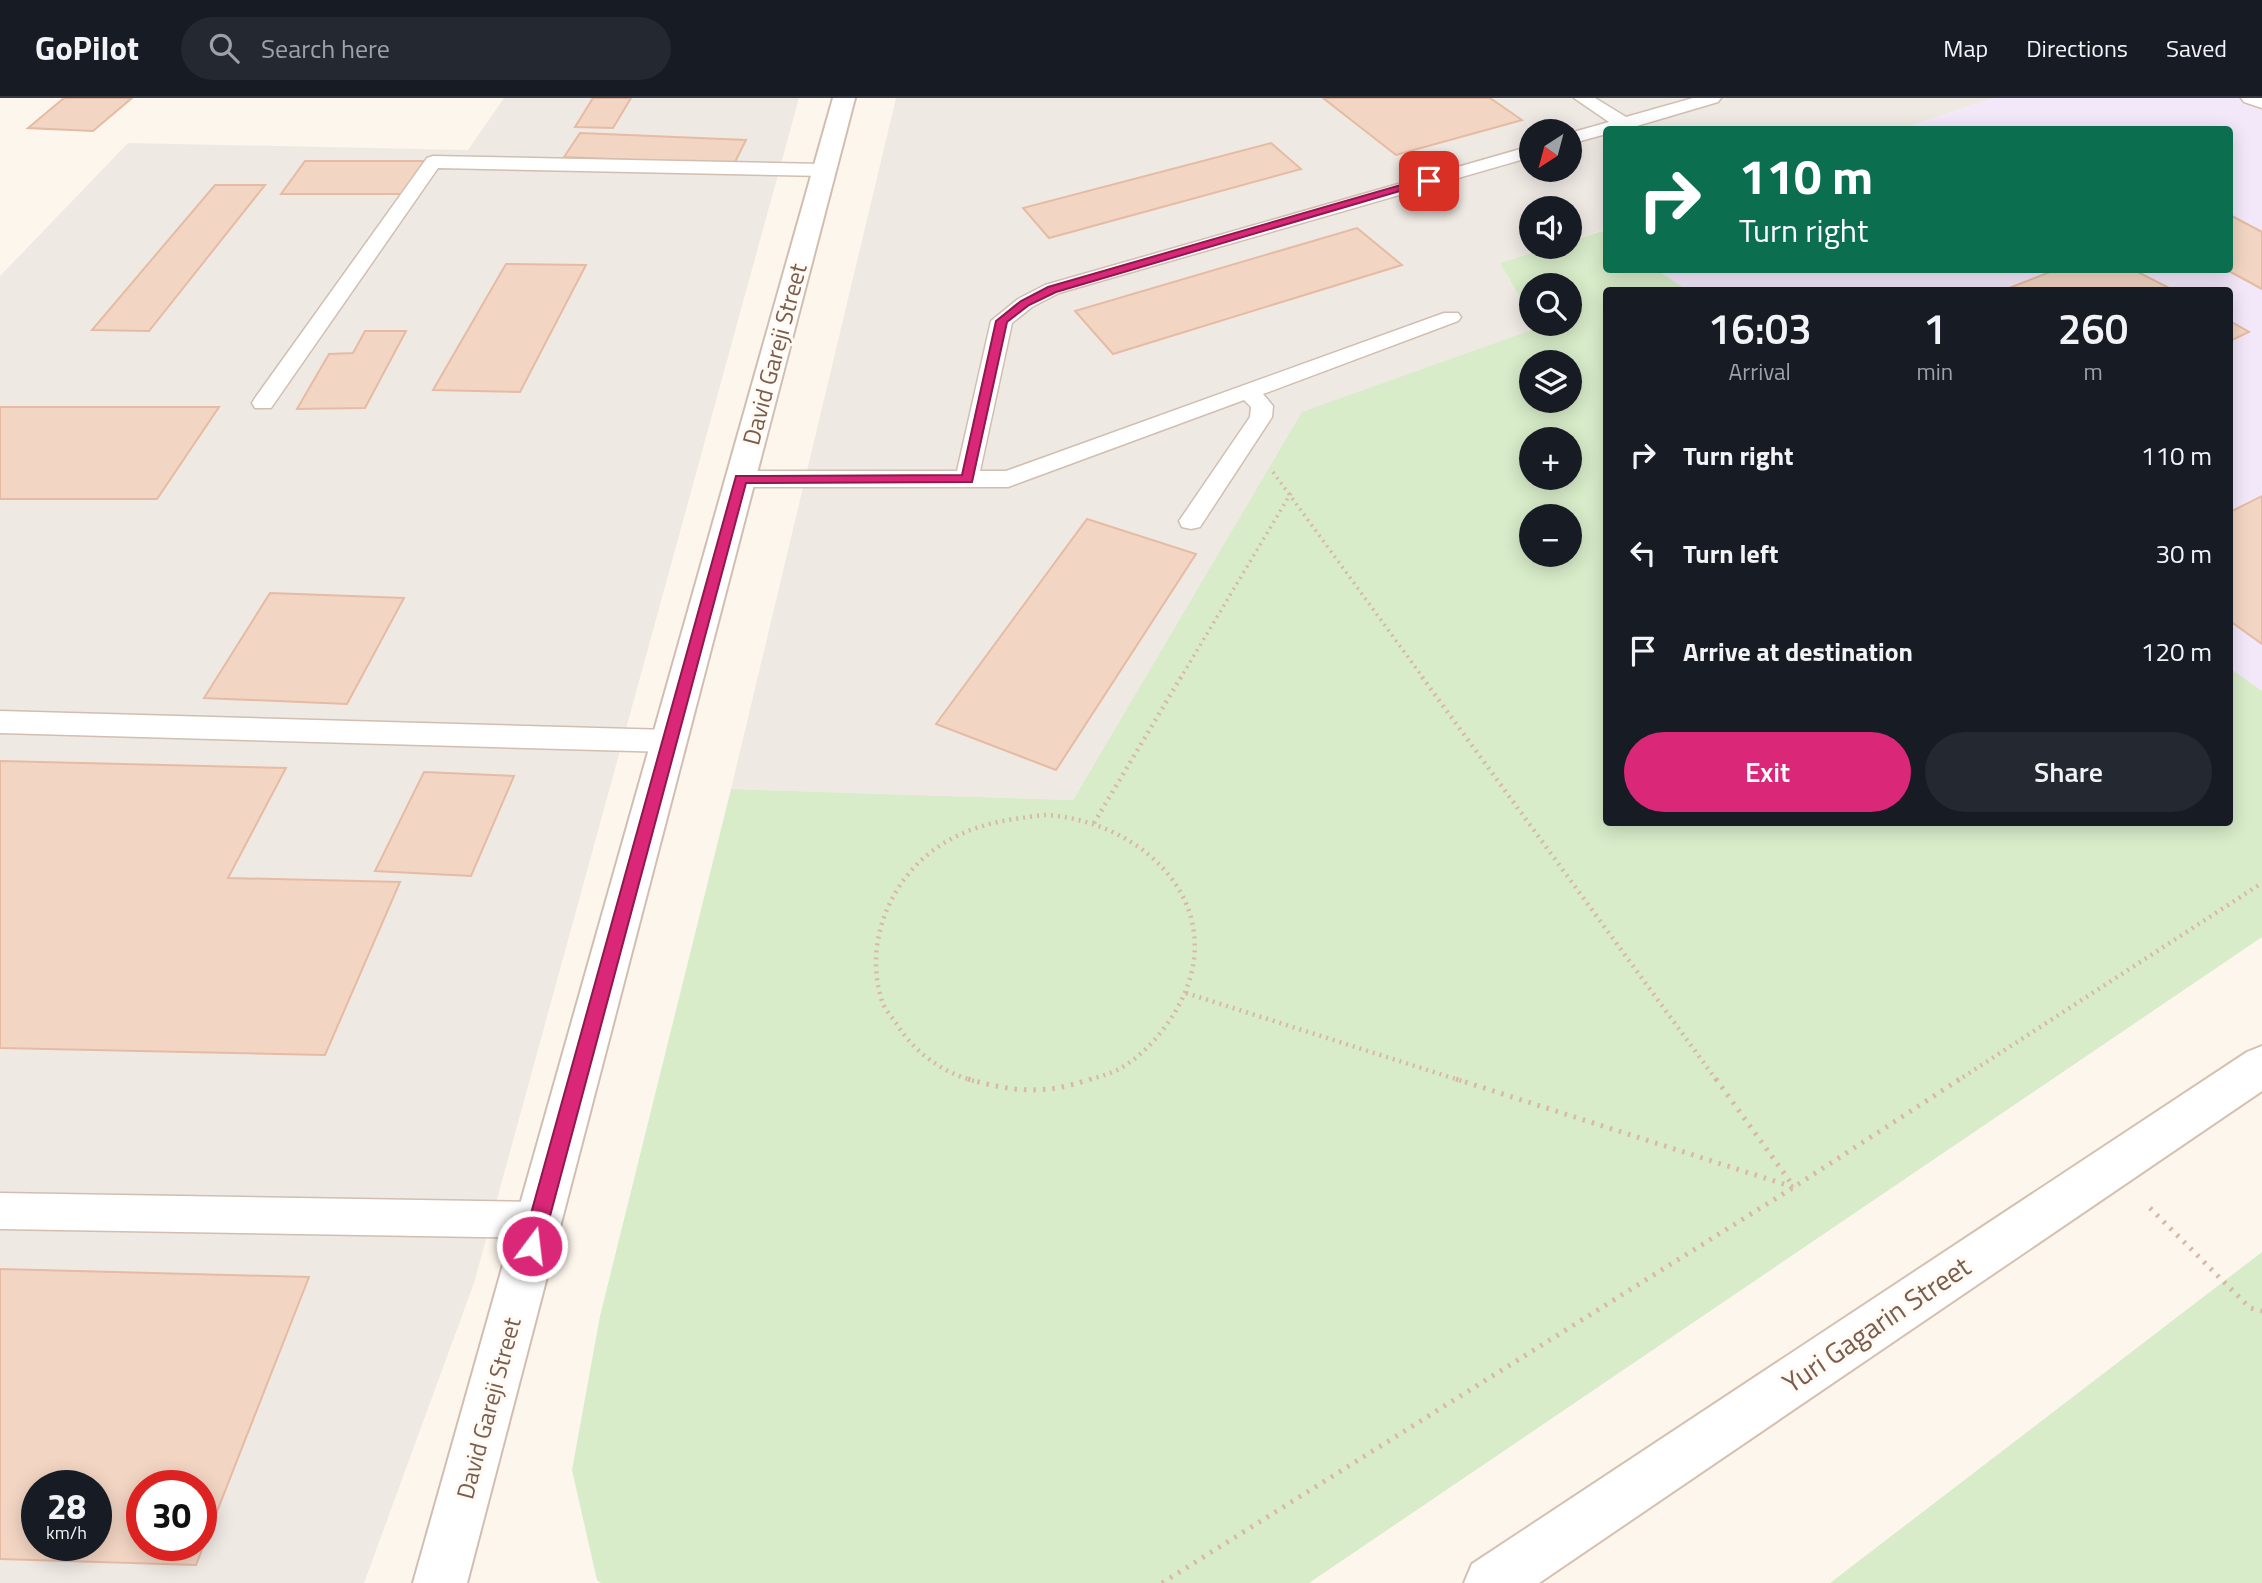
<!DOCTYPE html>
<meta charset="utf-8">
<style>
body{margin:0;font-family:"Titillium Web",sans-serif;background:#242831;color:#f1f3f6;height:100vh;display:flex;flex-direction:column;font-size:26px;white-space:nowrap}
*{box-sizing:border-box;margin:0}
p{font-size:23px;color:#9ea1a6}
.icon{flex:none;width:38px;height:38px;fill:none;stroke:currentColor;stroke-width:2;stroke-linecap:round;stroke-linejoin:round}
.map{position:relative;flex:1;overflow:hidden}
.drawer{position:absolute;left:1603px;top:189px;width:630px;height:539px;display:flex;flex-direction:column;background:#171b24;border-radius:7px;box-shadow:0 4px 18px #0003}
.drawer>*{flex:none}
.top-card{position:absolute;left:1603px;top:28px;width:630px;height:147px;border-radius:7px;box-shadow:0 4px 18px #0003;background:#0b6e4f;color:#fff;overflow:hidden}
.needle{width:46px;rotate:216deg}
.tools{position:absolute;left:1519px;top:21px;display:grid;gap:14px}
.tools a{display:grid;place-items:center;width:63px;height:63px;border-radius:50%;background:#171b24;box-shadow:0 4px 18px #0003;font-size:35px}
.speed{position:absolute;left:21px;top:1372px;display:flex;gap:14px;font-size:35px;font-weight:700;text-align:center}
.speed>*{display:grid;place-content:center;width:91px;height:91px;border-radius:50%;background:#171b24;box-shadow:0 4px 18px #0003;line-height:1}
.speed small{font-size:18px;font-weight:400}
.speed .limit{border:10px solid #d22;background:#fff;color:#111}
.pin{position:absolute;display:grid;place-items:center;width:60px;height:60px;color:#fff;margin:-30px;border-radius:14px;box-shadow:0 4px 10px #0006}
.me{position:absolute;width:77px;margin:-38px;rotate:15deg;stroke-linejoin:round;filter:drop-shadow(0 0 5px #0008)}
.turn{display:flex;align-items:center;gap:24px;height:147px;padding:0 21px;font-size:32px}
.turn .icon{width:91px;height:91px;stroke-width:2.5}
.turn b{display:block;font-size:49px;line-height:60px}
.eta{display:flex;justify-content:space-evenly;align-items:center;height:119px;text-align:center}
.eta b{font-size:42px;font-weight:600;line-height:49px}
.button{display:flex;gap:14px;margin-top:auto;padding:14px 21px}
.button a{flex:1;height:80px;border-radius:42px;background:#db2777;color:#fff;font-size:28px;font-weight:600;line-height:80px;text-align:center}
.button a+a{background:#242831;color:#f1f3f6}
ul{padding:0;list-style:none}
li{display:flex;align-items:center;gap:21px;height:98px;padding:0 21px}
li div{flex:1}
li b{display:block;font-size:26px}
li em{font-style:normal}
header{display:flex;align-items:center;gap:42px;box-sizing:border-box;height:98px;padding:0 35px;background:#171b24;border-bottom:2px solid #363941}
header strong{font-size:33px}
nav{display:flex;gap:38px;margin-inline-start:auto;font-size:24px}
.search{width:490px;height:63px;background:#242831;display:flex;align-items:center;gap:18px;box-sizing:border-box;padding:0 24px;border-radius:38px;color:#9ea1a6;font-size:26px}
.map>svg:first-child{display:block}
</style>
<header>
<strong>GoPilot</strong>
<div class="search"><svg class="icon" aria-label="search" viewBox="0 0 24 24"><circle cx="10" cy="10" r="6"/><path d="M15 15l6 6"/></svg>Search here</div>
<nav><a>Map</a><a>Directions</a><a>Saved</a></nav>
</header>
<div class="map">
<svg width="2262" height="1485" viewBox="0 0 2262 1485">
<rect width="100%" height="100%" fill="#fdf6ec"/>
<g fill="#efe9e4" fill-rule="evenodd">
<path d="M504,0H799L474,1185L364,1485H0V178L128,45L468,52ZM37,1388H96V1447H37ZM142,1388H201V1447H142Z"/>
<path d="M896,0H1994L1901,31L1606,32V131L1570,143V110H1531V149H1551L1500,165L1531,219V226H1535L1537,230L1302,315L1073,702L731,691ZM1531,33H1570V72H1531Z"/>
</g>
<path fill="#f3e8fa" d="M1994,0H2262V593L2230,570V192H1687L1657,172H2230V32L1901,31Z"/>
<g fill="#d8ecc9" fill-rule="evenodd">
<path d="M1602,133L1606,136V172H1657L1687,192H1606V724H2230V570L2262,593V839L1309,1485H601L597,1482L572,1372L600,1218L731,691L1073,702L1302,314L1537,230L1535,226H1570V187H1531V219L1500,165L1551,149H1570V143ZM1531,264H1570V303H1531ZM1531,341H1570V380H1531ZM1531,418H1570V457H1531Z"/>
<path d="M2262,1154V1485H1830Z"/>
</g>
<g fill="#f3d5c3" stroke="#e6bba3" stroke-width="2" fill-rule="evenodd">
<path d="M64,0H132L93,33L28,30Z"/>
<path d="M593,0H631L613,30L575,29Z"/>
<path d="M1323,0H1490L1522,22L1396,57Z"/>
<path d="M580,35L746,42L734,66L564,59Z"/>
<path d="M1271,45L1301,71L1049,140L1023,110Z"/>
<path d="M305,63H427L406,96H281Z"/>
<path d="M215,87H265L149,233L92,232Z"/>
<path d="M2230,117L2262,134V191L2227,172H2230Z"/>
<path d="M1357,130L1402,167L1113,256L1075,213Z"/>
<path d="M506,166L586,167L520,294L433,292Z"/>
<path d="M2055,172H2134L2173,192H2004Z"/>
<path d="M2230,223L2249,234L2230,243Z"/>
<path d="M365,233H406L365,310L297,311L329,256L353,255Z"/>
<path d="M0,309H219L157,401H0Z"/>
<path d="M2262,398V546L2230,523V414Z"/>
<path d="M1087,421L1196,456L1056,672L936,626Z"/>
<path d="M270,495L404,500L347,606L204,600Z"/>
<path d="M0,663L286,670L228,780L400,784L325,957L0,950Z"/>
<path d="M424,674L514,678L471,778L375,773Z"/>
<path d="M0,1171L309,1179L196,1467L0,1461ZM37,1388H96V1447H37ZM142,1388H201V1447H142Z"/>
</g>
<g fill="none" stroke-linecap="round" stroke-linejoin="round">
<defs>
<g id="lane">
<path d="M1574,0H1595L1626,19L1693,0H1721L1718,4L1630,30L1606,32V36L1570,46V35L1609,24Z"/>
<path d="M2241,0H2262V10L2244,4Z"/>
<path d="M1531,48V59L1059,195L1032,209L1012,225L980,373H1006L1444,215H1458L1461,219L1458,223L1263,296L1273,308L1272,319L1200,429L1191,431L1182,429L1179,423L1250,319L1251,309L1244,302L1008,389H741L733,386L729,381L733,376L741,373H957L991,223L1018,201L1045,187Z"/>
<path d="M433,58L824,66L833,72L824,78L438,70L271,310H255L252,305L255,300L427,60Z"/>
<path d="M0,613L669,632L679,635L683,643L679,651L669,654L0,635Z"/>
<path d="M0,1095L539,1104L552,1109L557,1122L552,1135L539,1140L0,1131Z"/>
</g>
<path id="street" d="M833,0H855L467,1485H413Z"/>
<path id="secondary" d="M2262,948V993L1539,1485H1464L1472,1466L2247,954Z"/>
</defs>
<use href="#lane" stroke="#d1beb0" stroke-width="3"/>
<use href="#street" stroke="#d1beb0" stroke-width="4"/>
<use href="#secondary" stroke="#d6c0b0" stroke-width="4"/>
<g stroke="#d9b8a5" stroke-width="3.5" stroke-dasharray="2 4.5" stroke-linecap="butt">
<path d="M1273,374L1424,581"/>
<path d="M1180,581L1291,395"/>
</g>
<g stroke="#d9b8a5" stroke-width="4.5" stroke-dasharray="2 5" stroke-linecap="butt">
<path d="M1422,579L1717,983"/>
<path d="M1094,725L1181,579"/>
<path d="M1186,895L1462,983"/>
<path d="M974,983C941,974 914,954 896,925C891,918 884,910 882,903C862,841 894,771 951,741C973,729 997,723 1022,720C1030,719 1039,717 1048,717C1149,725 1235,814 1175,914C1161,937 1140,961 1115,973C1106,977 1095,980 1085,983"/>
<path d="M1957,983L2262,785"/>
</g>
<g stroke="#d9b8a5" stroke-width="5" stroke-dasharray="2.5 7" stroke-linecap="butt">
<path d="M968,981C1013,994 1046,997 1090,981"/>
<path d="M1456,981L1793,1089"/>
<path d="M1716,981L1794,1089"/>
<path d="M2150,1110L2250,1210L2262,1213"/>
<path d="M1162,1485L1794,1089L1960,981"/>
</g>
<use href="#lane" fill="#fff" fill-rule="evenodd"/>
<use href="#street" fill="#fff" fill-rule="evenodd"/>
<use href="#secondary" fill="#fff" fill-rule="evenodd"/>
</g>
<path fill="#db2777" stroke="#8e194d" stroke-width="2" d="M1425,80L1434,83L1056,194L1029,207L1007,224L972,384L746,385L542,1148L539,1155L532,1158L525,1155L522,1148L736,378L962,377L996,223L1021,203L1048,189Z"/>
<g text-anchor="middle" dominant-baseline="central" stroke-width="6" stroke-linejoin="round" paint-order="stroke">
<g font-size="24" fill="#7a5c4d" stroke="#fffaf3">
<text transform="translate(774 256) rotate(-75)">David Gareji Street</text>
<text transform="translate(488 1310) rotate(-75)">David Gareji Street</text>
</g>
<g font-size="28" fill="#7a5c4d" stroke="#fffaf3">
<text transform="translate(1876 1226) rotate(-34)">Yuri Gagarin Street</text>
</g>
</g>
</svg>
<div class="tools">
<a><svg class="needle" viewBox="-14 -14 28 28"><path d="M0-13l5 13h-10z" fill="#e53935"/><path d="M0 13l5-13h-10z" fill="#9ea1a6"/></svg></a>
<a><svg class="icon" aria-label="sound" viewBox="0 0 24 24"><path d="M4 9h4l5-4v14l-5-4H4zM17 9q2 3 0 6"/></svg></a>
<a><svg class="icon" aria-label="search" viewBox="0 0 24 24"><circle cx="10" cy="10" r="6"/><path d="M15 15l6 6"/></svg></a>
<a><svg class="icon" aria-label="layers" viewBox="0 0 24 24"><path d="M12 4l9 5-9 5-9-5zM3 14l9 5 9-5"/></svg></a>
<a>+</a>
<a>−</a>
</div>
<div class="speed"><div>28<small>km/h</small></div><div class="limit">30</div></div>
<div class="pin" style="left:1429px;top:83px;background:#d93025"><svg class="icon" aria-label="arrive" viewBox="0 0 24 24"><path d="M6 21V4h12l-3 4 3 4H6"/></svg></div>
<svg class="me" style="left:532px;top:1148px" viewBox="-20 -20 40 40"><circle r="17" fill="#db2777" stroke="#fff" stroke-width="3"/><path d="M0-11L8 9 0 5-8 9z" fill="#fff"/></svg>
<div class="top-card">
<div class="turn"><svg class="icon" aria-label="right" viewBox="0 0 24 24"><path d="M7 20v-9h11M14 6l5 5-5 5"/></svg><div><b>110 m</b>Turn right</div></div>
</div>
<section class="drawer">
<div class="eta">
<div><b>16:03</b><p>Arrival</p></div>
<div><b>1</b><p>min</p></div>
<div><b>260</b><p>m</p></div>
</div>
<ul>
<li><svg class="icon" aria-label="right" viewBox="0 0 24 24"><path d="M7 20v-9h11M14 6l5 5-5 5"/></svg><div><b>Turn right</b></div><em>110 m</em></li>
<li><svg class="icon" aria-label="left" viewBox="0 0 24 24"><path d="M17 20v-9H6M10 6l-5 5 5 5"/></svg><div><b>Turn left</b></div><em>30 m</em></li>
<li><svg class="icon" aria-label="arrive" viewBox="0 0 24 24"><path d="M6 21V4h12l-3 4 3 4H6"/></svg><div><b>Arrive at destination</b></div><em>120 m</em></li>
</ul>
<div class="button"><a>Exit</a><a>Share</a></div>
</section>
</div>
